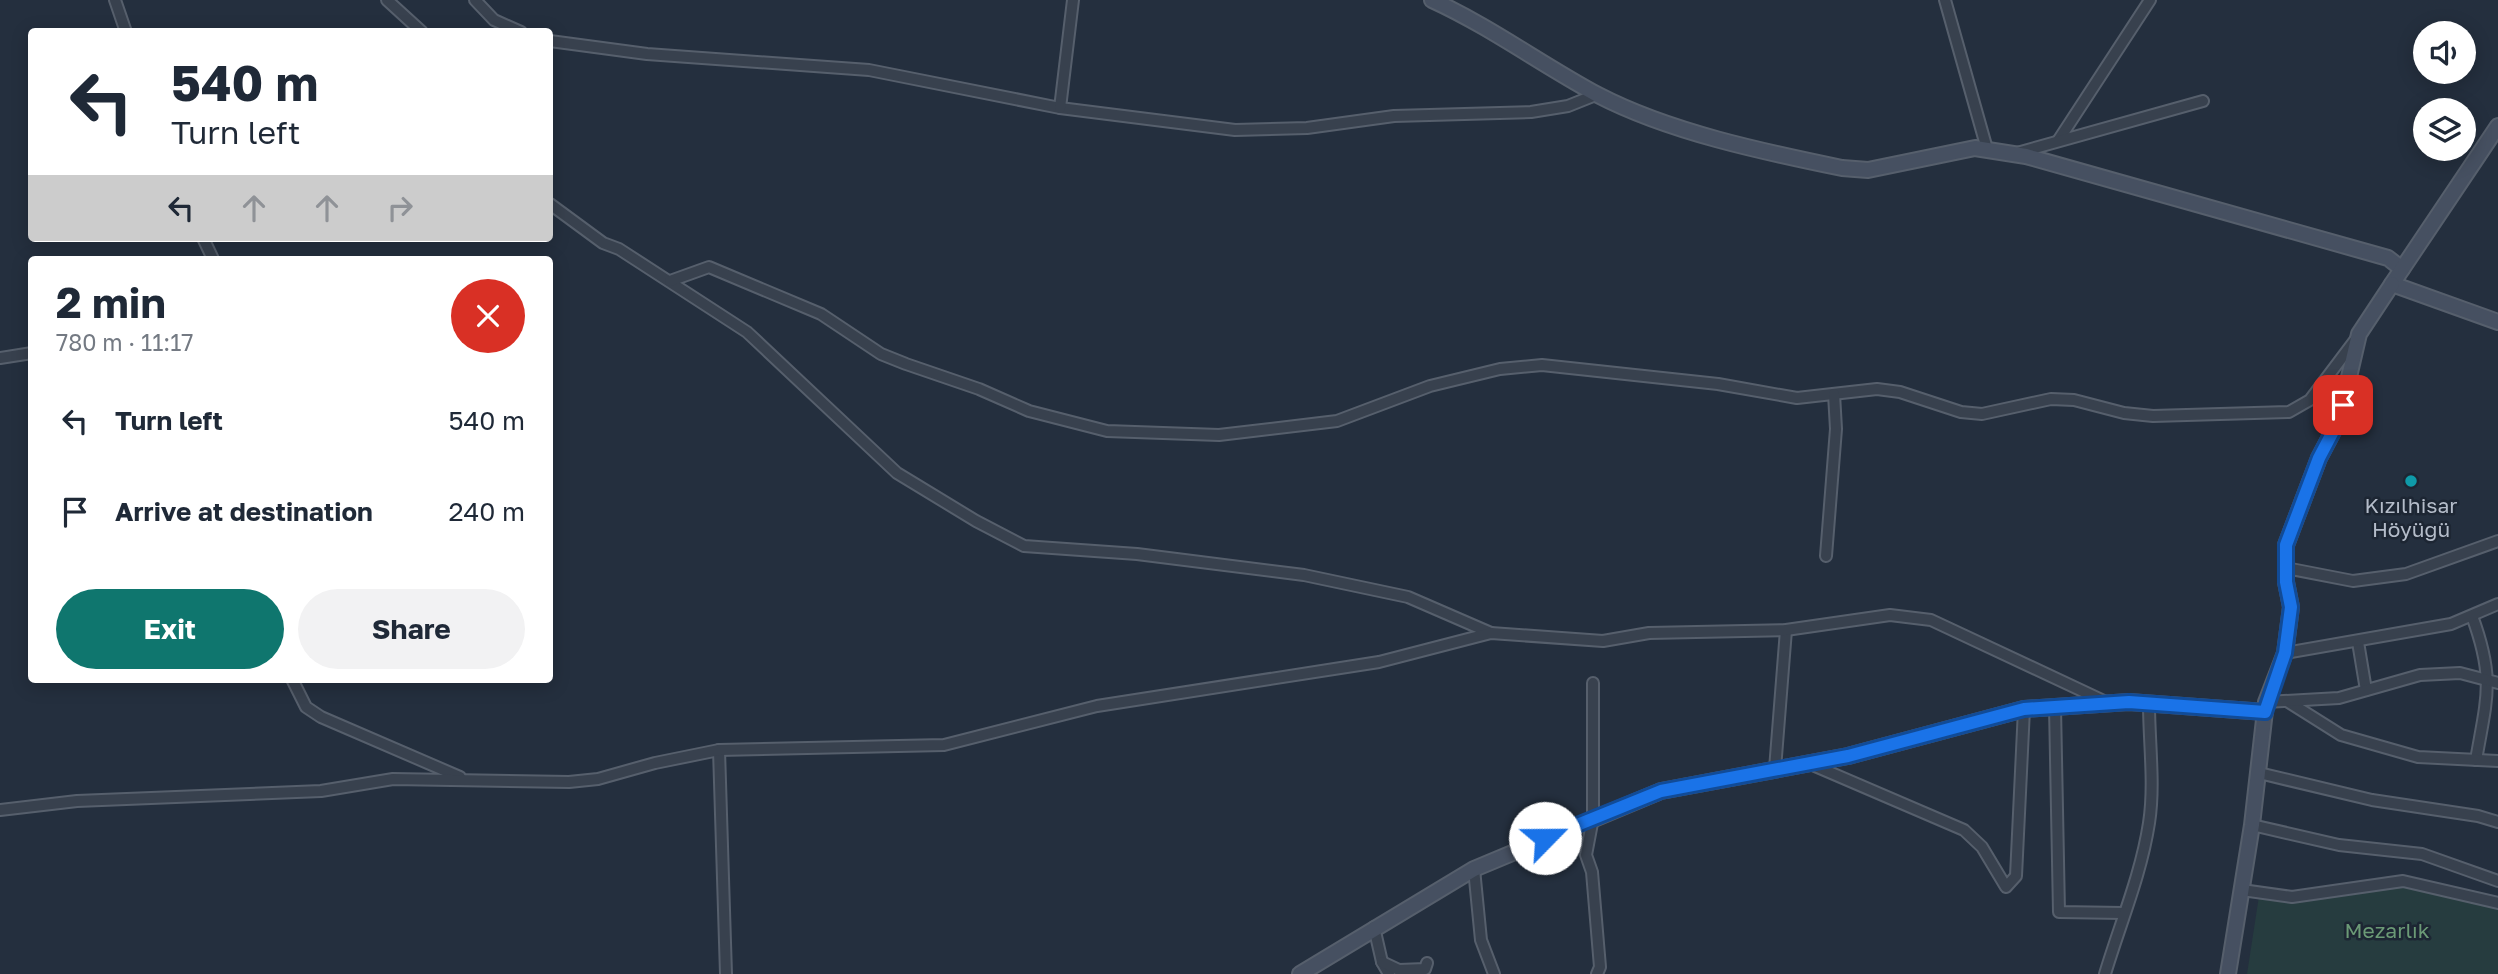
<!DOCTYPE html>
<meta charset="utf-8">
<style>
body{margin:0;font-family:"Golos Text",sans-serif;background:#f2f2f3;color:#1f2937;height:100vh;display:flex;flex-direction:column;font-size:26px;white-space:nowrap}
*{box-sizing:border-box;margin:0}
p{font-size:23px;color:#747a83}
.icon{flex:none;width:38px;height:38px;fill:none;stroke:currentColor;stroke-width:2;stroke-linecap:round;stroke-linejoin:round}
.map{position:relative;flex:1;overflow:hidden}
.drawer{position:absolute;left:28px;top:256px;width:525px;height:427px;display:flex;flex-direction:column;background:#fff;border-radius:7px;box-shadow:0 4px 18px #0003}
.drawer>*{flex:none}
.banner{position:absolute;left:28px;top:28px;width:525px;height:214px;border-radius:7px;box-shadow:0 4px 18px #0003;background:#fff;color:#1f2937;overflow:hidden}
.fabs{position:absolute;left:2413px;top:21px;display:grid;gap:14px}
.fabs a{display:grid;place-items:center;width:63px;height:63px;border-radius:50%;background:#fff;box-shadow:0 4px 18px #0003;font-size:35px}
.pin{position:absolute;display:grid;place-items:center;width:60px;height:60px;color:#fff;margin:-30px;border-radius:14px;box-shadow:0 4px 10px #0006}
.me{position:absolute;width:77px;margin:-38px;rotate:67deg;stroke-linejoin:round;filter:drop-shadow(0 0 5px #0008)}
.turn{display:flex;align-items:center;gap:24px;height:147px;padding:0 28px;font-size:32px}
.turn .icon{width:91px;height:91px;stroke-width:2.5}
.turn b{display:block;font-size:49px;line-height:60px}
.lanes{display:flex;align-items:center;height:66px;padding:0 28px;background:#0003;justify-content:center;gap:35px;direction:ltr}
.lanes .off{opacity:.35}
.round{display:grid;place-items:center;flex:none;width:74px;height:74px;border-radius:37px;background:#f2f2f3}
.headline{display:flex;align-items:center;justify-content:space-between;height:119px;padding:0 28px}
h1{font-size:42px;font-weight:700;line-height:52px}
.primary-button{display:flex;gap:14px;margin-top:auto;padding:14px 28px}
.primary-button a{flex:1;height:80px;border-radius:42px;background:#0f766e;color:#fff;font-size:28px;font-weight:700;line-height:80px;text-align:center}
.primary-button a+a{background:#f2f2f3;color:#1f2937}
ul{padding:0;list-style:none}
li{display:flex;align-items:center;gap:21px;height:91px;padding:0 28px}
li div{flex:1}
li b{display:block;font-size:26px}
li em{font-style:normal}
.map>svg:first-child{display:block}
</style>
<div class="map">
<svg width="2498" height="974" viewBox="0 0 2498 974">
<rect width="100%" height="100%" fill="#242f3e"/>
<path fill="#263c3f" d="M2401,884L2498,907V974H2247L2259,896Z"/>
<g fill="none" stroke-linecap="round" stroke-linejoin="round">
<defs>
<g id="street">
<path d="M115,0L126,32"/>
<path d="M387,0L422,32"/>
<path d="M475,0L494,20L521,32"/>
<path d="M1945,0L1987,149"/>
<path d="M550,41L647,54L869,70L1060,108L1235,130L1307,128L1394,116L1531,112L1568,106L1598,94"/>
<path d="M1060,108L1073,0"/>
<path d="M2058,141L2150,0"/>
<path d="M2017,153L2203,101"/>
<path d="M550,204L603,243L619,249L747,332L897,473L976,521L1024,546L1137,554L1304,575L1408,597L1491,633"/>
<path d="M203,238L213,259"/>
<path d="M670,281L709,267L821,314L881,354L906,364L979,389L1029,411L1107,431L1219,435L1337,421L1430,386L1500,369L1542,365L1718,384L1797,398L1877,389L1900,392L1961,412L1982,414L2051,399L2074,400L2124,413L2153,416L2289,412L2310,400L2356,339"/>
<path d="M0,358L32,353"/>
<path d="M1826,556L1836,429L1834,394"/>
<path d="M2286,568L2353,581L2406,574L2498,541"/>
<path d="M2472,616C2495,678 2487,697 2476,760"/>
<path d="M2358,642L2366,690"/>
<path d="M2285,653L2451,624L2498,604"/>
<path d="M292,679L306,707L321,717L460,777"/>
<path d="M1593,683V818L1586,855L1592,872L1600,967L1597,974"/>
<path d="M2287,701L2341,735L2418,757L2498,761"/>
<path d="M2266,702L2339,698L2420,675L2460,673L2498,683"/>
<path d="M2055,707L2059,912L2123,913"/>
<path d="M719,750L726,974"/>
<path d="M1808,763L1964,830L1982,847L2006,887L2016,876L2024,709"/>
<path d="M1775,769L1786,630"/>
<path d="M2259,773L2372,800L2478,816L2498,822"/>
<path d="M0,810L77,801L321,791L393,779L569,782L598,779L655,763L719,750L944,745L1097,706L1379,662L1491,633L1603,641L1649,633L1786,630L1890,615L1931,620L2106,702"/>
<path d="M2252,825L2339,845L2422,854L2498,881"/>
<path d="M1474,869L1481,940L1494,974"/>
<path d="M2242,890L2292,897L2403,881L2498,903"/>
<path d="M1374,927L1382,962L1389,974"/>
<path d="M1382,962L1399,970L1425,969L1427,963"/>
<path d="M2105,974C2120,924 2141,875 2149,823C2155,785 2149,742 2149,704"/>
</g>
<g id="secondary">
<path d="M1432,0C1491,27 1542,65 1598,95C1669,132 1764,152 1842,168L1868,170L1975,148L2026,156L2388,258L2402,269"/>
<path d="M2498,126L2392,284L2498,322"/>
<path d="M1300,974L1474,869L1661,791L1848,756L2024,709L2129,702L2265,712"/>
<path d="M2228,974L2252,825L2266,702L2285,653L2291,607L2286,582V545L2319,458L2339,420L2359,334L2392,284"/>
</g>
</defs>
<use href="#street" stroke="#565f6c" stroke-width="14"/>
<use href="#secondary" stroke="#565f6c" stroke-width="18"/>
<use href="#street" stroke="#38414e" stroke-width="10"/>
<use href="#secondary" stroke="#465061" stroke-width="14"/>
</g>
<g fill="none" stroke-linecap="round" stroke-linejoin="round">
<defs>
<path id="route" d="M1545,838L1661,791L1848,756L2024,709L2129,702L2265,712L2285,653L2291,607L2286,582V545L2319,458L2339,420L2343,405"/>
</defs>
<use href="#route" stroke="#114b97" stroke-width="18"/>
<use href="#route" stroke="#1a73e8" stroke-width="12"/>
</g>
<circle fill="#0f9aa8" stroke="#1d2633" stroke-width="2.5" cx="2411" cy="481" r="7"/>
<g text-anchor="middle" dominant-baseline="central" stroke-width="5" stroke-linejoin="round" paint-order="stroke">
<g font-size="21" fill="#b4bcc9" stroke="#1d2633">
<text x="2411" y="505">Kızılhisar<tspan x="2411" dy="24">Höyüğü</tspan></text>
</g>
<g font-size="21" fill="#6b9a76" stroke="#1d2633">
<text x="2387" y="930">Mezarlık</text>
</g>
</g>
</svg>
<div class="fabs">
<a><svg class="icon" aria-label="sound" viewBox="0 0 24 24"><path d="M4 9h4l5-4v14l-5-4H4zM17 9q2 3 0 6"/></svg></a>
<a><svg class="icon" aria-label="layers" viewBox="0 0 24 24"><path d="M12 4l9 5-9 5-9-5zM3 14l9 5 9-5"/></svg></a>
</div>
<div class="pin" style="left:2343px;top:405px;background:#d93025"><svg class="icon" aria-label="arrive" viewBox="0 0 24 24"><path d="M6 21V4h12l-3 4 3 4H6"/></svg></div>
<svg class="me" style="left:1545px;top:838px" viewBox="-20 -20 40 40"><circle r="19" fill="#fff"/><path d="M0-13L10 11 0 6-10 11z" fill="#1a73e8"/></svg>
<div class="banner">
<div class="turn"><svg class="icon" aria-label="left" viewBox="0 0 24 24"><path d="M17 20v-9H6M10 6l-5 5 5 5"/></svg><div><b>540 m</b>Turn left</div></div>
<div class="lanes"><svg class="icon" aria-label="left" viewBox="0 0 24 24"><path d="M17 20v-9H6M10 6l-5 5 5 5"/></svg><svg class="icon off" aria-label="ahead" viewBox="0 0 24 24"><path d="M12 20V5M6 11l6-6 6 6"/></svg><svg class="icon off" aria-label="ahead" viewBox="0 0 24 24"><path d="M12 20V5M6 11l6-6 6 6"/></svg><svg class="icon off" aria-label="right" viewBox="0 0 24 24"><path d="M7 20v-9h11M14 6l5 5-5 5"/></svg></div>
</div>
<section class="drawer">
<div class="headline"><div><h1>2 min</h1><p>780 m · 11:17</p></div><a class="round" style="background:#d93025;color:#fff"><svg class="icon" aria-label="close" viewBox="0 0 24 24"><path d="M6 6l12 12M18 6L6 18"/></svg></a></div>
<ul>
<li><svg class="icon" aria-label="left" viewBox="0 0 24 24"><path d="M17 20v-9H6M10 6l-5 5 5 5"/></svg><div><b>Turn left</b></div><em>540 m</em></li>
<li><svg class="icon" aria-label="arrive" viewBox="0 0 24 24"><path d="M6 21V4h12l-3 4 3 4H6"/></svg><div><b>Arrive at destination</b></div><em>240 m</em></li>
</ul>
<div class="primary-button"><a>Exit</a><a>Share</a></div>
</section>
</div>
